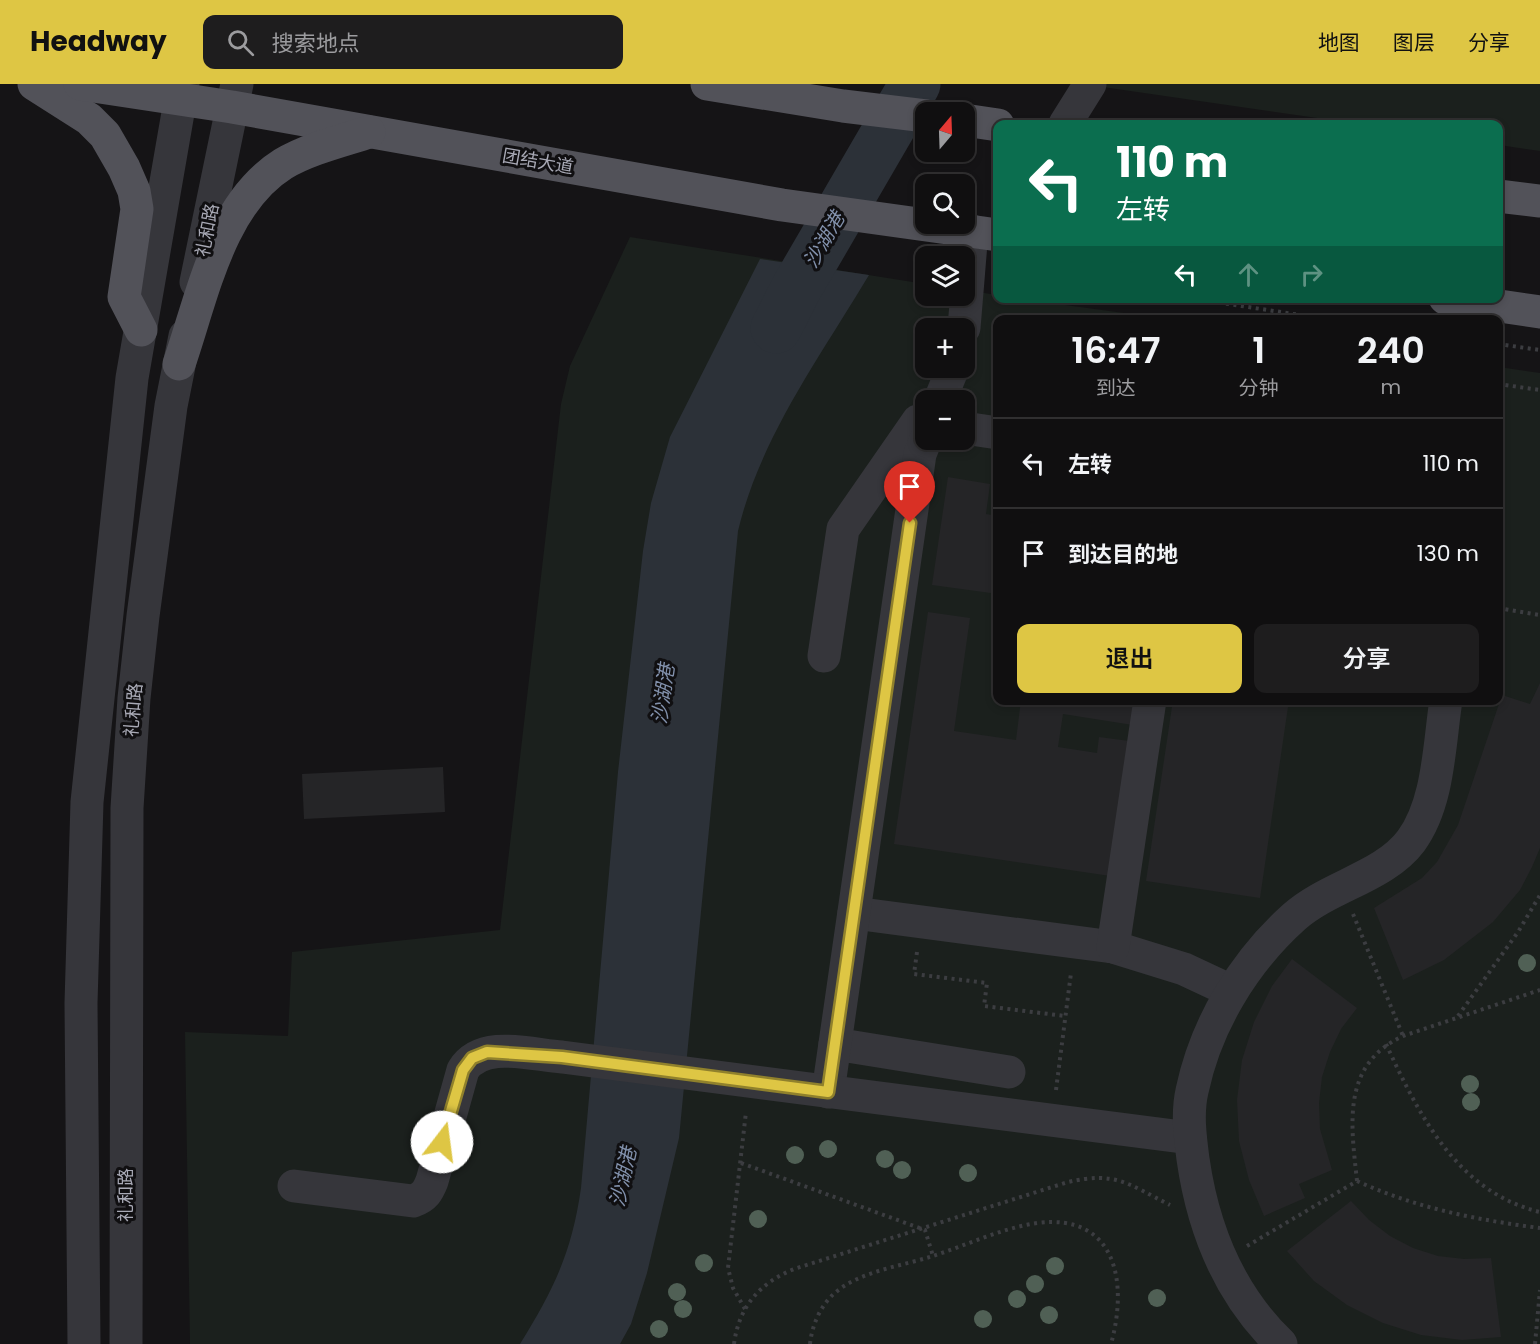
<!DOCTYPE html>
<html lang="zh">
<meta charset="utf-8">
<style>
body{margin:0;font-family:Poppins,"Noto Sans SC",sans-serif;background:#1e1d1e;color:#f1f3f6;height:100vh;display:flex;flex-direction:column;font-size:22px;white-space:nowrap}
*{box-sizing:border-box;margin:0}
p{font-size:20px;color:#9c9c9f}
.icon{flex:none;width:33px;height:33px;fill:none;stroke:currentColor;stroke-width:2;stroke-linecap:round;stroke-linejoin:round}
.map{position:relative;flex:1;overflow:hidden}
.sheet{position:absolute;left:993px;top:231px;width:510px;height:390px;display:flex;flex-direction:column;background:#100f10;border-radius:12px;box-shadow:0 3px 9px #0003,0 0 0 2px #302f30}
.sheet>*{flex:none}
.hud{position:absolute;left:993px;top:36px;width:510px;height:183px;border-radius:12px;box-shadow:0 3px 9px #0003,0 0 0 2px #302f30;background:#0b6e4f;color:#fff;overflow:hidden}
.needle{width:39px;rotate:19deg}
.tools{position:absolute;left:915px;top:18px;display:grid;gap:12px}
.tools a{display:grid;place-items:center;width:60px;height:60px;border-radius:12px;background:#100f10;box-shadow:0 3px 9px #0003,0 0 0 2px #302f30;font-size:30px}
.pin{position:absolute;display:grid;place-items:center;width:51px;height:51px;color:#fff;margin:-62px -26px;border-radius:50% 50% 50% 0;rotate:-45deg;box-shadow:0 0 6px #0007}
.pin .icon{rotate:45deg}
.me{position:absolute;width:66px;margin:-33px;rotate:15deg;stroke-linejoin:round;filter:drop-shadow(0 0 4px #0008)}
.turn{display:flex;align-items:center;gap:21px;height:126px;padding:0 24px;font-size:27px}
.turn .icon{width:78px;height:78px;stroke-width:2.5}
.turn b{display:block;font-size:42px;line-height:51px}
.lanes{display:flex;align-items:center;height:57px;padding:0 24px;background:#0003;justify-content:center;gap:30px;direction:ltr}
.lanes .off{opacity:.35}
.eta{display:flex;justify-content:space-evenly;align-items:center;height:102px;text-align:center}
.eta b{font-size:36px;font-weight:600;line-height:42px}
.primary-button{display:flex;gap:12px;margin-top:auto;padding:12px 24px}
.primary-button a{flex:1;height:69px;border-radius:12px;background:#dec644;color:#111;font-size:24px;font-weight:600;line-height:69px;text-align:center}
.primary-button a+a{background:#1e1d1e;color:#f1f3f6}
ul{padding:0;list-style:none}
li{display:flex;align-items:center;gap:18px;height:90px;padding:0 24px;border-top:2px solid #302f30}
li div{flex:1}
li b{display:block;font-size:22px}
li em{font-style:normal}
header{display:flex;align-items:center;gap:36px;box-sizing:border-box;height:84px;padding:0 30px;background:#dec644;color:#111}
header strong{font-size:28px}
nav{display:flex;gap:33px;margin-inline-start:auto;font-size:21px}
.search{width:420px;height:54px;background:#1e1d1e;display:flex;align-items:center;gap:15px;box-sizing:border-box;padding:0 21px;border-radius:12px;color:#9c9c9f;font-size:22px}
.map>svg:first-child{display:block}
</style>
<header>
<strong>Headway</strong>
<div class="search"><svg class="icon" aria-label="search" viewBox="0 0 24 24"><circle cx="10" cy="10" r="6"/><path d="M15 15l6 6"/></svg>搜索地点</div>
<nav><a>地图</a><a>图层</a><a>分享</a></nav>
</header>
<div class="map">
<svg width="1540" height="1260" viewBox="0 0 1540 1260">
<rect width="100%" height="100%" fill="#151416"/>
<g fill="#1b201d" fill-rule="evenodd">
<path d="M1082,0H1540V67L1499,61L1498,40H1359Z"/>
<path d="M630,153L925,200L926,212H964L965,206L997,211L998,214L1021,215L1168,235L998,236V616H1498L1499,283L1540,289V1260H190L185,948L288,952L292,868L500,846L561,320L570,282ZM926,244H964V284H926ZM926,316H964V356H926Z"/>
</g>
<path fill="#2c3138" d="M760,175L869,191C820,273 760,354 738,447L679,1054L647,1189L631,1240L620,1260H520C554,1205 572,1168 581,1104L618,688L643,467L651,419L670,353Z"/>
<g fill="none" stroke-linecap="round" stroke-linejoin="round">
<path stroke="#2c3138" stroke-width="51" d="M776,244L797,203L915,0"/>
</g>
<g fill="#252527">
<path d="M948,393L990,400L986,430L998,432V510L932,501Z"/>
<path d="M928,528L970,534L954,647L1016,656L1021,616H1143L1139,642L1063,630L1058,663L1097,669L1099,653L1137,658L1117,793L894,760Z"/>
<path d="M1540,599V764L1532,783L1520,806L1493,838L1444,876L1403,896L1374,824L1422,794L1437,778L1458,741L1502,611L1530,620Z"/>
<path d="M1173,616H1289L1260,814L1146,797Z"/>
<path d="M443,683L445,728L304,735L302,690Z"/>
<path d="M1292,875L1357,924L1341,945L1330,968L1322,993L1319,1019L1320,1045L1332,1086L1299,1100L1305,1114L1264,1132L1249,1096L1239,1057L1237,1016L1242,976L1254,938L1272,902Z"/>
<path d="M1351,1117L1369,1136L1390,1152L1413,1164L1438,1172L1464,1175L1491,1174L1501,1253L1462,1256L1421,1251L1383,1239L1347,1221L1314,1197L1287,1167Z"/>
</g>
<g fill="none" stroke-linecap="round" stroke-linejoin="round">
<g stroke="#3c3d41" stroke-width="4" stroke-dasharray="3 4.5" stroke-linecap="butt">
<path d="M1189,214L1333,236"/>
<path d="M1498,260L1540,266"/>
<path d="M1498,300L1540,306"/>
<path d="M1498,524L1540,531"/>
<path d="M1353,830L1403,952"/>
<path d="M917,868L914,890L987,899L984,922L1065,932"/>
<path d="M1458,932L1518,848L1540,811"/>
<path d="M1386,960C1419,1031 1457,1108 1540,1128"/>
<path d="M1056,1006L1071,889"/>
<path d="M741,1079L925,1146L933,1172"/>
<path d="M1357,1097C1351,1040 1341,981 1403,952L1540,906"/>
<path d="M1357,1097C1416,1124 1477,1136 1540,1144"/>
<path d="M1247,1162L1357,1097"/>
<path d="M745,1225L733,1204L728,1184L746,1028"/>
<path d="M734,1260C739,1222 760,1199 794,1185L1068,1098C1116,1087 1128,1100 1170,1121"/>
<path d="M810,1260C812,1241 821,1220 836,1208C861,1187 902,1182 933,1172C967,1161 1002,1144 1037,1139C1117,1129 1128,1199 1111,1260"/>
<path d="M1535,1260L1540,1206"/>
</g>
<g stroke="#36363b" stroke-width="33">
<path d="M1065,40L1090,0"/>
<path d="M196,198L237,0"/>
<path d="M964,244L972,147"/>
<path d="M940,316L953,284"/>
<path d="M964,344L998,349"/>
<path d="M824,572L843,445L918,337L926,338"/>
<path d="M854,829L1113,863L1184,885L1231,907"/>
<path d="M1113,863L1150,616"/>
<path d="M835,960L1009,988"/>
<path d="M828,1008L920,370L926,355"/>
<path d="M294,1102L413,1117C425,1113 428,1107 432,1097L463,986C482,955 532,971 562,973L1190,1054"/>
<path d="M84,1260L81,919L87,718L132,294L183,0"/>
<path d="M126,1260L127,724L134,614L143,532L171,322L185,252"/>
<path d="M1281,1260C1229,1210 1203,1145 1193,1075C1190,1052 1187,1029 1192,1007C1206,940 1244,878 1294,833C1329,802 1384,793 1411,757C1439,719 1439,661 1446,616"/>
</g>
<g stroke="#525259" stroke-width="33">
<path d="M34,0L89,35L105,51L124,84L134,107L137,125L124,213L141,246"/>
<path d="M80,0L232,23L782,121L998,151"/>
<path d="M707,0L843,22L926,32"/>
<path d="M964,36L998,41"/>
<path d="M1498,112L1540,117"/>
<path d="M1445,214L1540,228"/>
<path d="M179,280C202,214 219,120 283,80C308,65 341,57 369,48"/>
</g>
</g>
<g fill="#506055">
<circle cx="1527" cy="879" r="9"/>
<circle cx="1470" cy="1000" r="9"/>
<circle cx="1471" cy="1018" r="9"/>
<circle cx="828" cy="1065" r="9"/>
<circle cx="795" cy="1071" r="9"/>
<circle cx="885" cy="1075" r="9"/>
<circle cx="902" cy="1086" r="9"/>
<circle cx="968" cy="1089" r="9"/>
<circle cx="758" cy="1135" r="9"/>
<circle cx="704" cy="1179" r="9"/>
<circle cx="1055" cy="1182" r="9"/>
<circle cx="1035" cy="1200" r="9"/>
<circle cx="677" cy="1208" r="9"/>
<circle cx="1157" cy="1214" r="9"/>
<circle cx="1017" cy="1215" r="9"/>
<circle cx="683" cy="1225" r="9"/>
<circle cx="1049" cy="1231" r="9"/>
<circle cx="983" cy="1235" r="9"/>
<circle cx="659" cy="1245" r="9"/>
</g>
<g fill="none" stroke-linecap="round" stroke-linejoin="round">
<defs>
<path id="route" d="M442,1058L463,986L472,974L487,968L562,973L828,1008L910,439"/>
</defs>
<use href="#route" stroke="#90812c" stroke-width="15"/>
<use href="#route" stroke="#dec644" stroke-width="10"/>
</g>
<g text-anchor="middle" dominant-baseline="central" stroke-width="6" stroke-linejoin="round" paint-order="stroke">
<g font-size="18" fill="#a8a9b5" stroke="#100f11">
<text transform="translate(538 77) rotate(10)">团结大道</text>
<text transform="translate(207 146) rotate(-79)">礼和路</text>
<text transform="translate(133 626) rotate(-85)">礼和路</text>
<text transform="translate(125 1111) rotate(-90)">礼和路</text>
</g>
<g font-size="20" font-style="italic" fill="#8291ac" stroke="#100f11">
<text transform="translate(824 156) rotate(-60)">沙湖港</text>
<text transform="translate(663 610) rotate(-82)">沙湖港</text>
<text transform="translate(623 1093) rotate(-78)">沙湖港</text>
</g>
</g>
</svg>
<div class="tools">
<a><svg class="needle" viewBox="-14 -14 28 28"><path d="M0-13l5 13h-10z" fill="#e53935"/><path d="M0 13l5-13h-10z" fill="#9c9c9f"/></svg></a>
<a><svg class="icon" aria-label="search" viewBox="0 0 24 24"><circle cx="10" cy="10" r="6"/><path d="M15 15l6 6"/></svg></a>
<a><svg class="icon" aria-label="layers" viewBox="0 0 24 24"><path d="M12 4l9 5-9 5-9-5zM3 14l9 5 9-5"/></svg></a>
<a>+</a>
<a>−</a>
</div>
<div class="pin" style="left:910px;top:439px;background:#d93025"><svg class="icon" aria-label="arrive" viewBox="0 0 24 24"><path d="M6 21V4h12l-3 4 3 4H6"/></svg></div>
<svg class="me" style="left:442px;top:1058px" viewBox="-20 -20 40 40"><circle r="19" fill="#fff"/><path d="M0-13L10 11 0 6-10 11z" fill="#dec644"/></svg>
<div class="hud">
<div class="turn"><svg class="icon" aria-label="left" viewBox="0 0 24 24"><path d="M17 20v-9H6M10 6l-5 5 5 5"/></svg><div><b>110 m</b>左转</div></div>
<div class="lanes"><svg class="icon" aria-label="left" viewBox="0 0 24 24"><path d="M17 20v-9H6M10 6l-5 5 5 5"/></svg><svg class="icon off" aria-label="ahead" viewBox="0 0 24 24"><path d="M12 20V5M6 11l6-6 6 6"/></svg><svg class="icon off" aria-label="right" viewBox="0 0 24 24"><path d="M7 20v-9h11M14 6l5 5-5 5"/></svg></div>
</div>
<section class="sheet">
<div class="eta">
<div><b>16:47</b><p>到达</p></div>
<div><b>1</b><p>分钟</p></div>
<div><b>240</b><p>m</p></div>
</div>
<ul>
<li><svg class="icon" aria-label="left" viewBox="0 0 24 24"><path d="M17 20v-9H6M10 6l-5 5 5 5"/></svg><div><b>左转</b></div><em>110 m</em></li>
<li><svg class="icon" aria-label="arrive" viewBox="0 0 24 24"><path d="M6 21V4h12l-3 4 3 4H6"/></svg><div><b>到达目的地</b></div><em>130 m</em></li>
</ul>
<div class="primary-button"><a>退出</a><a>分享</a></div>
</section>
</div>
